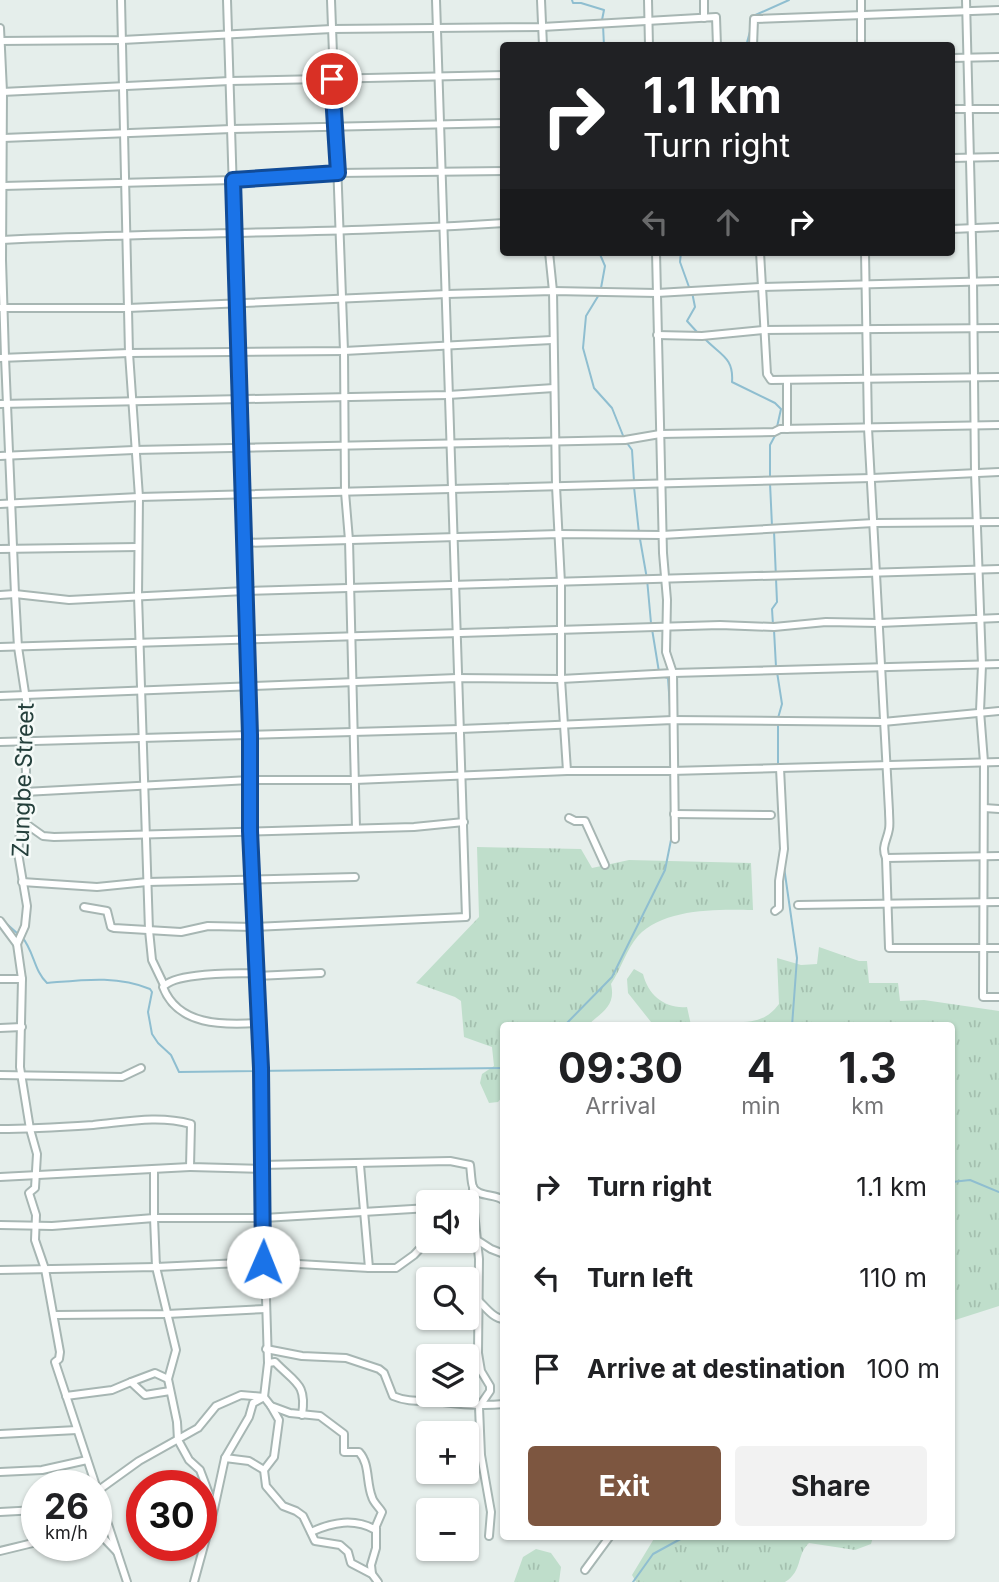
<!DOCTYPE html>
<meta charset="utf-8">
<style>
body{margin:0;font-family:Inter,sans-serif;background:#f2f2f2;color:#202124;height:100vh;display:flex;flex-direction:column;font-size:26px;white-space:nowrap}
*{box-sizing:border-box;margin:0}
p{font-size:23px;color:#757577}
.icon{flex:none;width:38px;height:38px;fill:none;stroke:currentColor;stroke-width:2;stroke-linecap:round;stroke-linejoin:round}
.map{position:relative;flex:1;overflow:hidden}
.side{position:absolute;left:500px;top:1022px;width:455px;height:518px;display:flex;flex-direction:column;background:#fff;border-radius:7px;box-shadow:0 2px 5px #0004}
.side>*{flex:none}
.guide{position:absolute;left:500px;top:42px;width:455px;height:214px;border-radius:7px;box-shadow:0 2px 5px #0004;background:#202124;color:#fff;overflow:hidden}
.buttons{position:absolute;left:416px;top:1190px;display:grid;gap:14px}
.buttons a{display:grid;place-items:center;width:63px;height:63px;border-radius:7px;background:#fff;box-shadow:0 2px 5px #0004;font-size:35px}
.speed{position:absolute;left:21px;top:1470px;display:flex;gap:14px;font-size:35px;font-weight:700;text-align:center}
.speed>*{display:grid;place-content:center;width:91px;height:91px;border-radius:50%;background:#fff;box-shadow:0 2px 5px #0004;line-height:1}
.speed small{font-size:18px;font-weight:400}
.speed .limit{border:10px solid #d22;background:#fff;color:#111}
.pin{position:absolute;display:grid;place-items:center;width:60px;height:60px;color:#fff;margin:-30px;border:4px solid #fff;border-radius:50%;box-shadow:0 2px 7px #0007}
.me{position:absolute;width:77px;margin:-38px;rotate:1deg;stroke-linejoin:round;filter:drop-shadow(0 0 5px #0008)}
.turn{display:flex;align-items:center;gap:24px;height:147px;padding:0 28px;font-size:32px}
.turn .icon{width:91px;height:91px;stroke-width:2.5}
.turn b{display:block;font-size:49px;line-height:60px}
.lanes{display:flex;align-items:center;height:66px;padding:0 28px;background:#0003;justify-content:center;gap:35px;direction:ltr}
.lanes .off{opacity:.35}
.eta{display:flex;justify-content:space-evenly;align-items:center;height:119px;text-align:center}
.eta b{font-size:42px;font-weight:700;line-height:49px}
.cta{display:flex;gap:14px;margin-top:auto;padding:14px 28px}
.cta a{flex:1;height:80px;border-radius:7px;background:#7d5640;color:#fff;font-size:28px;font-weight:700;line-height:80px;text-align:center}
.cta a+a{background:#f2f2f2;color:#202124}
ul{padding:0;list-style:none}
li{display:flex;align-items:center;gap:21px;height:91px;padding:0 28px}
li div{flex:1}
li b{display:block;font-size:26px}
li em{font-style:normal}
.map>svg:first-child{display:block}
</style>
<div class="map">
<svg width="999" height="1582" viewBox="0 0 999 1582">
<defs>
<pattern id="grass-tufts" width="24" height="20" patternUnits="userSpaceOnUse" patternTransform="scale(1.75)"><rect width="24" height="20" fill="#bfdecb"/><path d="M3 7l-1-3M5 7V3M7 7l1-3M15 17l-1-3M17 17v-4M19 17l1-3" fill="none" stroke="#a4c0af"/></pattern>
</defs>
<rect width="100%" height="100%" fill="#e5eeeb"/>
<g fill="url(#grass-tufts)">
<path d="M477,847L581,849L592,868L629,860L751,863L753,910C719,909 663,908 638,936C626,950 621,969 611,984C616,1006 603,1011 588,1025L504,1026V1095L498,1102L489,1103L480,1083L482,1074L494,1066L492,1047L464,1037L461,1001L455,997L416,983L479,917Z"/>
<path d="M819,947L859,961H867L869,983H898L900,1001L924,1000L999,1011V1306L952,1321V1026L734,1025L735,1023C755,1021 766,1021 779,1004L777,958L801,965L817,964Z"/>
<path d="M634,969L643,974C648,995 665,1009 687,1007L691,1025H656L651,1022L628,993L627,979Z"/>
<path d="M655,1537V1536L873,1537L871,1544L855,1550L809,1543C796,1555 803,1571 785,1582H636L632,1575Z"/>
<path d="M536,1549L551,1553L561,1567L559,1582H514L523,1557Z"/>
</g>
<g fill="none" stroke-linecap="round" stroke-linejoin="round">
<g stroke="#8fbed0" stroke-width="2">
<path d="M572,0L573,3H581L604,10L602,20"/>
<path d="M751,22V17L789,0"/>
<path d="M603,25L604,46"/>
<path d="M746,46L751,28"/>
<path d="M599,252L605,266L601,288"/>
<path d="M681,252L680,262L689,287"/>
<path d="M692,292L695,307L687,321L697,332"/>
<path d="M600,293L586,316L583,348L594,388L612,408L624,438"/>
<path d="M704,338C720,355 734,357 732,382L775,403L781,409L777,427"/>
<path d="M627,443L632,450L634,481"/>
<path d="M770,478V445L777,432"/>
<path d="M770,483L772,526"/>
<path d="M634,487L639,533"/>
<path d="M640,539L647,579L651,623"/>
<path d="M773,625L772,609L777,602L774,531"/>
<path d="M652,629L659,672"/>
<path d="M774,630L776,667"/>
<path d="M777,672L782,704L778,718"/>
<path d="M661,676L668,678L670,707"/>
<path d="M778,723V765"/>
<path d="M779,815L781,851"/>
<path d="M784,867L797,958L792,1026"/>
<path d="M0,918L17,933"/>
<path d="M22,937C34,951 34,971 47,983C82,980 117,975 150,989L152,992L148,1012L152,1034L158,1043L171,1055L179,1072L504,1068"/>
<path d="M564,1026L612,977L665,870L672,835L671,751"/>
<path d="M952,1182L970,1180L999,1192"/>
<path d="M633,1582L653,1554L686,1536"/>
</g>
<defs>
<g id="street">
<path d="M121,0L129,353L139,497L138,596L149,930L152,960L164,985"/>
<path d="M227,0L250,735V831L261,1068V1165"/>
<path d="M331,0L344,351L345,492L349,540L356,828"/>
<path d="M541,0L543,46"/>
<path d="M648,0L649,46"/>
<path d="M704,0V18"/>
<path d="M861,0V46"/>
<path d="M966,0L973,281L975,473L982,665L980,711L984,762L983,997H999"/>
<path d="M0,28L3,92L2,260L5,357L15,594L18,647L27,706L23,742L26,771L24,792L18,853L27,906L25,926L17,944"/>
<path d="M0,41L122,40L332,29L542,27L716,17L717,46"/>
<path d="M753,46L754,19L999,10"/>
<path d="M952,58L999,57"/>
<path d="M2,92L230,81L504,75"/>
<path d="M952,109H999"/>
<path d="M3,138L232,129L504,123"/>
<path d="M952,158L999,157"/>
<path d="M3,186L233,180L338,173L504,171"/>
<path d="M952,229L999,227"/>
<path d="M2,240C169,232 337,234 504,223"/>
<path d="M549,252L553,291L556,486L561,583V679L567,771"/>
<path d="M656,252L663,553L667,600L666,652L673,673L675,839"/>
<path d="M760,252L767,374L771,380L999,377"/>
<path d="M865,252L868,428L889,811C889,817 890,824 889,829C887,841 881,846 886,858L889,948H999"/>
<path d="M0,308H128L447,294L553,291L657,293L760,287L999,281"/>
<path d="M657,335L702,336L763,330L999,328"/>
<path d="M0,358L129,353L344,351L552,340"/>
<path d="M787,380V429"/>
<path d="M0,404L448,395L554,388"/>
<path d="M0,456L134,450L625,440L660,434L774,432L780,429L999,425"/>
<path d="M0,504L139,497L872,478L999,472"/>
<path d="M242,543L559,534L662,535L874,523L999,522"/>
<path d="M0,549L138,547"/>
<path d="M0,595L15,594L69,600L245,591L999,569"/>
<path d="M0,647L720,625L774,627L826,622L879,623L999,618"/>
<path d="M0,696L457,678L561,679L673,673L999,664"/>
<path d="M0,742L460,729L673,720L883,722L999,711"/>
<path d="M24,792L250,780H355L567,771H671L999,762"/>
<path d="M984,808L999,809"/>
<path d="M674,814L771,815"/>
<path d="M569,818L575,821H585L605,865"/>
<path d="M22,821L43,836L54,837L414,827L464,822"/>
<path d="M886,858L999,856"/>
<path d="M22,882L97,887L147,882L355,877"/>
<path d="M798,905L999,902"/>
<path d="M84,907L107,911L111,927L114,928L181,932L208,926L254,927L466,917L436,0"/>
<path d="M775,911L779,908V881L784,849L780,768"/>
<path d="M0,921L17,944L22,979L20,1067L30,1129L37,1154L35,1188L29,1193L36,1215L35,1240L45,1269L60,1352L59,1359L55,1362L96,1486"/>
<path d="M255,973C235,974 175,972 163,987C178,1026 223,1025 257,1023"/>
<path d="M256,976L321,973"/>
<path d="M0,979H22"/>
<path d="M0,1028L22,1027"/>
<path d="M0,1075L122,1077L141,1068"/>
<path d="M0,1129C31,1129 62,1127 93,1125C126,1122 158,1115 191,1124L190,1167L262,1169L261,1165L450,1161L470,1165C471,1171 471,1182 473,1187C478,1198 497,1193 504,1201"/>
<path d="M360,1165L369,1268"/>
<path d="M154,1170V1218H264L429,1208"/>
<path d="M0,1177L190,1167"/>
<path d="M473,1187L474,1212"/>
<path d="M467,1212H474L477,1240L491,1249L504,1254"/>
<path d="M0,1225L52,1226L154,1218L156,1267L263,1262L369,1268H396L414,1255L429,1239"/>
<path d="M477,1240L479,1259L478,1353L481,1371L490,1386V1391L479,1407L481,1455L491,1512L489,1536"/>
<path d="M0,1270L156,1267L176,1350L168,1379L177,1422L178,1440L189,1460L200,1470L214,1507"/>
<path d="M479,1301C486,1308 494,1319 504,1319"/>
<path d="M56,1315L167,1314L266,1309"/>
<path d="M266,1349L302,1356L346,1358L379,1369L384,1373L393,1396C409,1403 426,1400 443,1402C465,1405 481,1406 504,1404"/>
<path d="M268,1363L275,1362C295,1383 307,1383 302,1415"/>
<path d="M131,1382L155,1373L168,1379"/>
<path d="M66,1396L112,1390L131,1382L145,1395L170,1391"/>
<path d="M0,1434L77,1430"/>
<path d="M225,1458L249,1461L264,1470L266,1486L283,1506L296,1511L303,1516L315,1541L340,1545L348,1552L351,1563L372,1574L378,1582"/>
<path d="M264,1470L274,1457L279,1420L271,1406"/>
<path d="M0,1472L42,1470L87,1460"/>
<path d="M97,1491L127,1582"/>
<path d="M96,1492L139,1461L198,1428L216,1406L241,1395L264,1397L271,1406L290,1413L320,1416L344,1434V1452H359C370,1464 366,1482 372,1497C373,1502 379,1507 382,1512L376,1526V1548L371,1565L372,1574"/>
<path d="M0,1512L37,1510"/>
<path d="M96,1525L107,1522"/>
<path d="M96,1530L117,1552"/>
<path d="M311,1532C333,1522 354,1518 376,1530"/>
<path d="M0,1551L37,1542"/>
<path d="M585,1570L610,1536"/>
<path d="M194,1582L214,1509L225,1458L249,1417L253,1403L264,1397L268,1363L262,1169"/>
</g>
</defs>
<use href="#street" stroke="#a7b6b3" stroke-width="10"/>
<use href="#street" stroke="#fff" stroke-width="6"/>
</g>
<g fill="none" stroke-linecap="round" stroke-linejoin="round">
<defs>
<path id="route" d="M263,1262L261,1068L250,831V735L233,180L338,173L332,79"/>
</defs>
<use href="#route" stroke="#114b97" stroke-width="18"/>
<use href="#route" stroke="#1a73e8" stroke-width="12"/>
</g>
<g text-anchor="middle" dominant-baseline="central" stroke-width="5" stroke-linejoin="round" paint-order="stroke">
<g font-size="23" fill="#243f3b" stroke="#f5faf8">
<text transform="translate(23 780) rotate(-88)">Zungbe Street</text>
</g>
</g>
</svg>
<div class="buttons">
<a><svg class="icon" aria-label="sound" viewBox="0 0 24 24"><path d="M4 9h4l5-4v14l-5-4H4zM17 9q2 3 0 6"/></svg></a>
<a><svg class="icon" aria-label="search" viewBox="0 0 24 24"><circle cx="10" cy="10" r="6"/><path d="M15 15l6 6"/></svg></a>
<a><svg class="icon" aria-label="layers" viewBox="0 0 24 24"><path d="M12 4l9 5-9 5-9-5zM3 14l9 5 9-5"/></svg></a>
<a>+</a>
<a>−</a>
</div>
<div class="speed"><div>26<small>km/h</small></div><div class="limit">30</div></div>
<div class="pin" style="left:332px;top:79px;background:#d93025"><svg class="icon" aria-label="arrive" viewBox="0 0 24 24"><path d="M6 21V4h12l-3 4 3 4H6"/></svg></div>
<svg class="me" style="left:263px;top:1262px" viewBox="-20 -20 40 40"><circle r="19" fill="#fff"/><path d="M0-13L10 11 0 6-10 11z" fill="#1a73e8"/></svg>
<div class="guide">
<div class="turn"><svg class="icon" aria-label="right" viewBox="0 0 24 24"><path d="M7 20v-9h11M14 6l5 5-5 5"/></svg><div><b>1.1 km</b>Turn right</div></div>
<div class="lanes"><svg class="icon off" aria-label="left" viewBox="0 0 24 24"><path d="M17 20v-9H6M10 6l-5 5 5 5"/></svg><svg class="icon off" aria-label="ahead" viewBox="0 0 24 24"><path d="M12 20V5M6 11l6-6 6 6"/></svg><svg class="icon" aria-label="right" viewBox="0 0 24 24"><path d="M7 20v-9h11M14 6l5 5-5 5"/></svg></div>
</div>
<section class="side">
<div class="eta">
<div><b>09:30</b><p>Arrival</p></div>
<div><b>4</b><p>min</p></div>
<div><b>1.3</b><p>km</p></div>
</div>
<ul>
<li><svg class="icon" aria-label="right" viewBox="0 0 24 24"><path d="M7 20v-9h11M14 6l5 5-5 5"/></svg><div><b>Turn right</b></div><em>1.1 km</em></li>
<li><svg class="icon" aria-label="left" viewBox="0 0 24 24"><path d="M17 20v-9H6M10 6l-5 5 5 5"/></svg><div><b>Turn left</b></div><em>110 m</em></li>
<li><svg class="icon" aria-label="arrive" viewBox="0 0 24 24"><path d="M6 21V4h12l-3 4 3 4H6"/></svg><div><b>Arrive at destination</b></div><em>100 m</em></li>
</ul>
<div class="cta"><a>Exit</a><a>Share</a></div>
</section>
</div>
